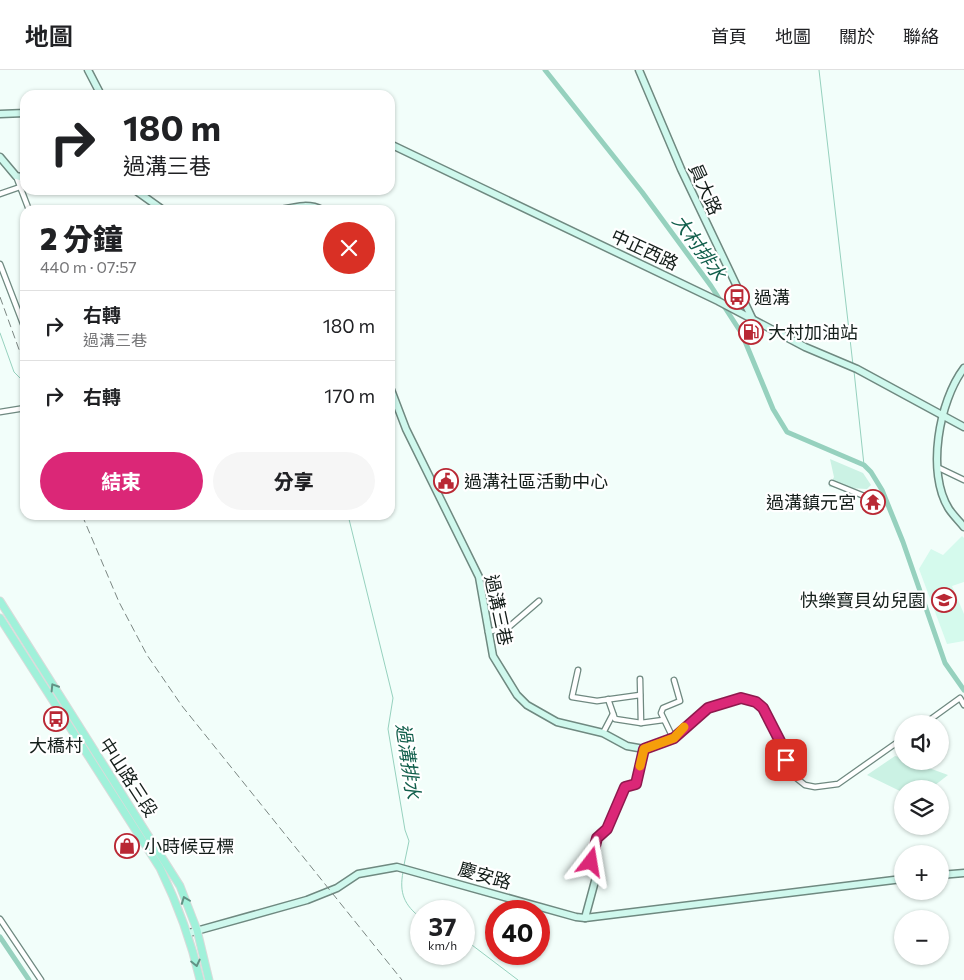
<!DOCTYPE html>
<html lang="zh-TW">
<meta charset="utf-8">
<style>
body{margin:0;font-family:Commissioner,"Noto Sans TC",sans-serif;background:#f6f6f6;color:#202124;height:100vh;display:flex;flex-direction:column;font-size:19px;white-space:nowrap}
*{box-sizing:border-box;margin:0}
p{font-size:16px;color:#757577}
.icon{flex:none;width:28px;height:28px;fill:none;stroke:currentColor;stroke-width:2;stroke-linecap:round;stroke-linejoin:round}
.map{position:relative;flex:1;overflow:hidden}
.panel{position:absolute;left:20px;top:135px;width:375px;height:315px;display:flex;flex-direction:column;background:#fff;border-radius:15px;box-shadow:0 1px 4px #0004}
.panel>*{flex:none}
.top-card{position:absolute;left:20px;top:20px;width:375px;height:105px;border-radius:15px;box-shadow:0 1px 4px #0004;background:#fff;color:#202124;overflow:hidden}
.controls{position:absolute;left:894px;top:645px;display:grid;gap:10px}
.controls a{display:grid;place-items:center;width:55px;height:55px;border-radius:50%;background:#fff;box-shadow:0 1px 4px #0004;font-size:25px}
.speed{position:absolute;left:410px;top:830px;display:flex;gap:10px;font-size:25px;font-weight:700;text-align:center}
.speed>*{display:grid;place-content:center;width:65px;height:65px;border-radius:50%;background:#fff;box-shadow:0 1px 4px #0004;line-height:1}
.speed small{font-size:12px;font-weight:400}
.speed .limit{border:8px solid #d22;background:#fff;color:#111}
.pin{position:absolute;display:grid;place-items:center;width:42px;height:42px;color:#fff;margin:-21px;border-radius:10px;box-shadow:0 2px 8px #0006}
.me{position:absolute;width:55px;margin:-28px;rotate:14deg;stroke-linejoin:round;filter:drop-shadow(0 0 4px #0008)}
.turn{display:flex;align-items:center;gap:18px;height:105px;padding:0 20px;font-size:22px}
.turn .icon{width:65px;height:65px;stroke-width:2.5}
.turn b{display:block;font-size:35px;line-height:42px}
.round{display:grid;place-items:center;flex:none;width:52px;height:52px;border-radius:26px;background:#f6f6f6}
.overview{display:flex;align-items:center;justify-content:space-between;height:85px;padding:0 20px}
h1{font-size:30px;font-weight:800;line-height:38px}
.primary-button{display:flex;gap:10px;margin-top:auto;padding:10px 20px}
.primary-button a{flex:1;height:58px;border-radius:30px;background:#db2777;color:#fff;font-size:20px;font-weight:800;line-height:58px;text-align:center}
.primary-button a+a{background:#f6f6f6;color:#202124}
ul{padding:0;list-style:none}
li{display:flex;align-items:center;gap:15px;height:70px;padding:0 20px;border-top:1px solid #e0e0e0}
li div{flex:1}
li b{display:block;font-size:19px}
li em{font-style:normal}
header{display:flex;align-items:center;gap:30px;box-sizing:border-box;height:70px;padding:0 25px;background:#fff;border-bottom:1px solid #e0e0e0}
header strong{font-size:24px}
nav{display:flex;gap:28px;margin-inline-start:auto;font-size:18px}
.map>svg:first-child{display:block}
</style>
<header>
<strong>地圖</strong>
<nav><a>首頁</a><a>地圖</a><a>關於</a><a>聯絡</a></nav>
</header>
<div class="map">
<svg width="964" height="910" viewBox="0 0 964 910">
<rect width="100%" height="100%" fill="#f2fefa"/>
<path fill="#d5faed" d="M962,466L964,468V512L952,516L964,544V571L947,574L919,499L931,479L943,485Z"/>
<g fill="#cbf2e4">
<path d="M830,389L863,403L871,415L867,419L829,417L834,407Z"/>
<path d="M895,686L902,688V691H910L948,705L930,719H902V722L867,705Z"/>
</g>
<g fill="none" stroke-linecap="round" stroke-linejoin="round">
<g stroke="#96d1be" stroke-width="1">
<path d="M819,0L853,295"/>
<path d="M0,263L14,302L25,313"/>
<path d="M854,301L864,395"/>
<path d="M348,445L393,628L388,659L405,760L409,771L404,795"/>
<path d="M403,802C399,823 404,835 421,848"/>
<path d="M464,869L518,910"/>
</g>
<g stroke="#96d1be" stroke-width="5">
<path d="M545,0L642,122L711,216L742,264L773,339L787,362L864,395L871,402L882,420L903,472L945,593L964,620"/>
<path d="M0,867L29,910"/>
</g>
<defs>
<g id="street">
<path d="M16,106L29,140"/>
<path d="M0,124L20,117"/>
<path d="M0,194L25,259"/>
<path d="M0,342L25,338"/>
<path d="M939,398L964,410"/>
<path d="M832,413L869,428"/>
<path d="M876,428L879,429"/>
<path d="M488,562L510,556L539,531"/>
<path d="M578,600L572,627L597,631L640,625"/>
<path d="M640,609L641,653"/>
<path d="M608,629L615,649L641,653L663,650"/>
<path d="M924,654L960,628L964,635"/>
<path d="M603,663L613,644"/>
<path d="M673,668L661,643L663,638L680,631L674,610"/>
<path d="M644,679L673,668L707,638L741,628L756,632L763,639L783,677L790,703L805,715L815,717L838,714L902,669"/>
<path d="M0,849L41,910"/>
</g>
<g id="secondary">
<path d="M88,0L101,25"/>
<path d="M639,0L681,99L752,248"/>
<path d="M0,44L25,43"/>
<path d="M390,74L718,231L805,277L857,299L964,357"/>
<path d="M0,87L16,106L25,108"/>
<path d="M135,120L163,140"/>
<path d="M281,140C295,137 309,133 322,140"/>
<path d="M964,298C939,331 926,403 949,439C953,445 959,451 964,457"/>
<path d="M390,317L406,359L479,507L493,586L517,625L527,635L557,652L603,663L627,676L644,679L636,714L625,717L607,759L597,769L591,792L598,800L585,848"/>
<path d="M940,805L964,803"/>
<path d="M189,863L307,830L337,818L358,804L397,797L576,847L585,848L902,809"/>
</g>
<g id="primary">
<path d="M0,531L180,816L197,860L209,910"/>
<path d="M0,548L160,798C178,835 191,870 200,910"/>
</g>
</defs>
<use href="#street" stroke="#6f8980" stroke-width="7"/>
<use href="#secondary" stroke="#6f8980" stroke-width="9"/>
<use href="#primary" stroke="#d9dbda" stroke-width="9"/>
<use href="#street" stroke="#fff" stroke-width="4.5"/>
<use href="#secondary" stroke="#cff8ed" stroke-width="6"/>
<use href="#primary" stroke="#a0f1da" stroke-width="7"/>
<g stroke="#7b8682" stroke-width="1" stroke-dasharray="8 4" stroke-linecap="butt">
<path d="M0,227L25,296"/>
<path d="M82,445L119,532L147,585L182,636L402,910"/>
</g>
</g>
<defs><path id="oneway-chevron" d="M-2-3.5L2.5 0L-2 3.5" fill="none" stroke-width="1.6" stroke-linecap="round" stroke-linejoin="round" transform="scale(1.25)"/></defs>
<g stroke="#619284">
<use href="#oneway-chevron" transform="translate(54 617) rotate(-122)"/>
<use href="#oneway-chevron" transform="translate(185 830) rotate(-111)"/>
<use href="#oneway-chevron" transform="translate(196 893) rotate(77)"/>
</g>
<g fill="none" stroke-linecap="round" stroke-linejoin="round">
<defs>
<path id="route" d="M591,792L597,768L607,759L625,717L636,714L644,679L674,668L708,638L741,628L756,632L763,638L783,677L786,690"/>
</defs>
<use href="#route" stroke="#8e194d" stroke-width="12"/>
<use href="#route" stroke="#db2777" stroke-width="9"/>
<path stroke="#f59e0b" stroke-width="9" d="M640,696L644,679L674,668L684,657"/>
</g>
<defs>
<symbol id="bus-ring" viewBox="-11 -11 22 22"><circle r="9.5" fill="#fff" stroke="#b92834" stroke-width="1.5"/><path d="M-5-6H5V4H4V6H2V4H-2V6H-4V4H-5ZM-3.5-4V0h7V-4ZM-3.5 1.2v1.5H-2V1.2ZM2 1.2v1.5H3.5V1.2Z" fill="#b92834"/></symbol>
<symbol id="fuel-ring" viewBox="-11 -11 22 22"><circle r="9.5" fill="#fff" stroke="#b92834" stroke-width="1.5"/><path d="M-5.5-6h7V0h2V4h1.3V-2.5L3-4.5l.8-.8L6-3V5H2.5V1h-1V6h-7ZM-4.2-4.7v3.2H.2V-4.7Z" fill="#b92834"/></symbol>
<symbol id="civic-ring" viewBox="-11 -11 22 22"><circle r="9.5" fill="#fff" stroke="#b92834" stroke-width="1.5"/><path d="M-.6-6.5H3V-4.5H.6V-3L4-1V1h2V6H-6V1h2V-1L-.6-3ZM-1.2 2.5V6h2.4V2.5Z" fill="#b92834"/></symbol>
<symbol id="temple-ring" viewBox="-11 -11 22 22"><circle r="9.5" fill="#fff" stroke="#b92834" stroke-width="1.5"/><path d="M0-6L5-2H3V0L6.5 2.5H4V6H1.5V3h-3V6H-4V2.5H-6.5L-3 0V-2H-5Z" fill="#b92834"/></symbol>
<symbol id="school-ring" viewBox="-11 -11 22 22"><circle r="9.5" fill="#fff" stroke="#b92834" stroke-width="1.5"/><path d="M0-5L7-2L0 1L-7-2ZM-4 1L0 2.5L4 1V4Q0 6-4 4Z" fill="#b92834"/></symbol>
<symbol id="shop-ring" viewBox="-11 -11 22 22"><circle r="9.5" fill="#fff" stroke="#b92834" stroke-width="1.5"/><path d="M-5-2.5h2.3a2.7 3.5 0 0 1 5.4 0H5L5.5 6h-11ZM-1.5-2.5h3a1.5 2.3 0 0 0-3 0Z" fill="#b92834"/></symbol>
</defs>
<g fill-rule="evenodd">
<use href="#bus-ring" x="723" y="213" width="28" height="28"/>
<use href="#fuel-ring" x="737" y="248" width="28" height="28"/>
<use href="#civic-ring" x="432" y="397" width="28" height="28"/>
<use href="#temple-ring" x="859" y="418" width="28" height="28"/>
<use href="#school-ring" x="930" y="516" width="28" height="28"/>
<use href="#bus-ring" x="42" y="635" width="28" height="28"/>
<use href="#shop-ring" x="113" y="762" width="28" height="28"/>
</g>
<g text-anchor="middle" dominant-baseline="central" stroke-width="4.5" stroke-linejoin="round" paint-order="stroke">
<g font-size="18" fill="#141e1a" stroke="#fff">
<text transform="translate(706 119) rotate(66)">員大路</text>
<text transform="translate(645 179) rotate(25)">中正西路</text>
<text transform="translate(499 540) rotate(78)">過溝三巷</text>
<text transform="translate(129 707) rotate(57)">中山路三段</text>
<text transform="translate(485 805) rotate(16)">慶安路</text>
</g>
<g font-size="18" fill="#141e1a" stroke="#fff" text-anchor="start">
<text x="754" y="227">過溝</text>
<text x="768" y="262">大村加油站</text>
<text x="464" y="411">過溝社區活動中心</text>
<text x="856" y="432" text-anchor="end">過溝鎮元宮</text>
<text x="926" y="530" text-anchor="end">快樂寶貝幼兒園</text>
<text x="56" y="675" text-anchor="middle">大橋村</text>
<text x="144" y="776">小時候豆標</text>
</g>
<g font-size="19" font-style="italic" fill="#125f4c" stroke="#fff">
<text transform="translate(700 177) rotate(54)">大村排水</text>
<text transform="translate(409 691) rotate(82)">過溝排水</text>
</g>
</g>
</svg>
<div class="controls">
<a><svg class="icon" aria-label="sound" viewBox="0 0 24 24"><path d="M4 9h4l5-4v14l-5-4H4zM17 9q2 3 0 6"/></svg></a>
<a><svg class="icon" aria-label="layers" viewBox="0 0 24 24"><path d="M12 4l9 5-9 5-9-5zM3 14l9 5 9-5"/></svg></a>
<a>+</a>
<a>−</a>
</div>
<div class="speed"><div>37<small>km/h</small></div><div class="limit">40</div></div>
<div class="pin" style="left:786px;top:690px;background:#d93025"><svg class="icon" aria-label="arrive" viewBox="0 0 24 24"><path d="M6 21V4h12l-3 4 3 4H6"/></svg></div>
<svg class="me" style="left:591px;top:792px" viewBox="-20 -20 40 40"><path d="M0-17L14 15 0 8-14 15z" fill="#db2777" stroke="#fff" stroke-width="4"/></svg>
<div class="top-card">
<div class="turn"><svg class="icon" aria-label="right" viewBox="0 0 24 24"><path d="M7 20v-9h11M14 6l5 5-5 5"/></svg><div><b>180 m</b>過溝三巷</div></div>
</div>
<section class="panel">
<div class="overview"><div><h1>2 分鐘</h1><p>440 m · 07:57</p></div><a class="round" style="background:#d93025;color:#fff"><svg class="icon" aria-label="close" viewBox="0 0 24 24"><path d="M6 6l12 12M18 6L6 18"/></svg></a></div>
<ul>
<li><svg class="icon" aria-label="right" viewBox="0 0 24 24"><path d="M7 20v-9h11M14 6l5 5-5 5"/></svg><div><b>右轉</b><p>過溝三巷</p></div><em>180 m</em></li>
<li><svg class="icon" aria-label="right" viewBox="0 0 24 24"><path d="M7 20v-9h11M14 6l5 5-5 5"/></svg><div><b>右轉</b></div><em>170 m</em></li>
</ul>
<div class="primary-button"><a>結束</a><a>分享</a></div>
</section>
</div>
